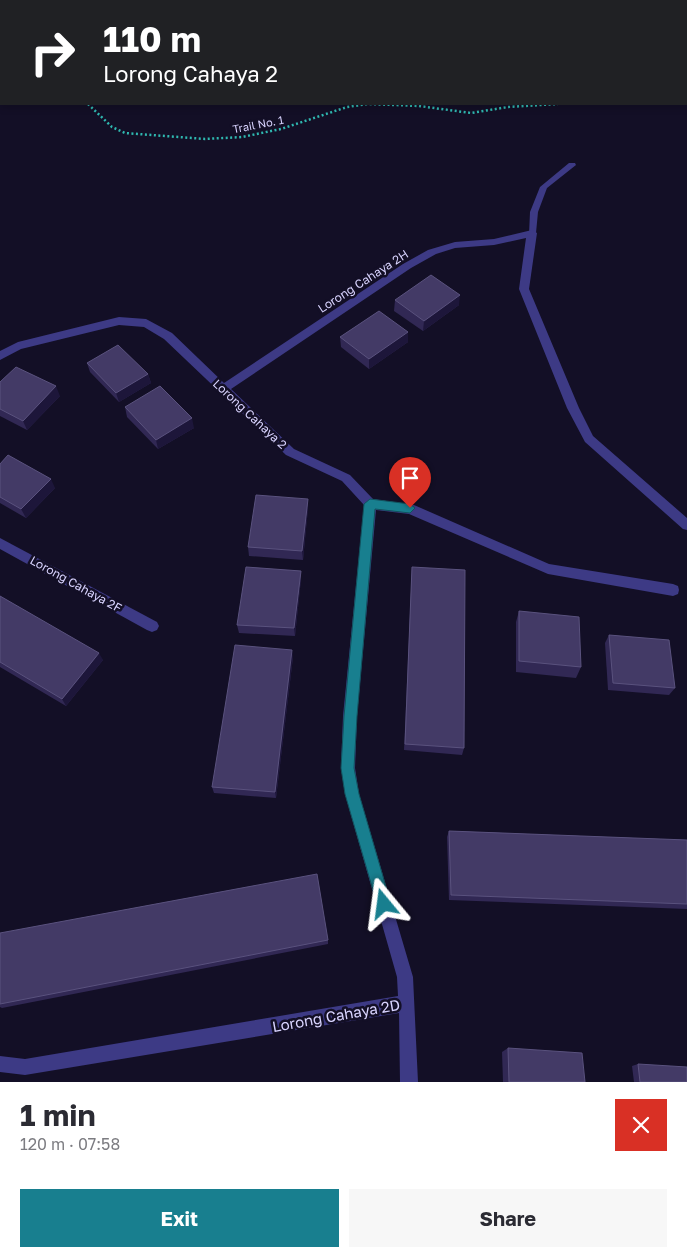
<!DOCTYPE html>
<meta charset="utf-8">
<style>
body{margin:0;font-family:"Golos Text",sans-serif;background:#f7f7f7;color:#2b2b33;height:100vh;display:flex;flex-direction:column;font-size:19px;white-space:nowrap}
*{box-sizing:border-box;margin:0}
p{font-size:16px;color:#7c7c81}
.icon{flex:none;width:28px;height:28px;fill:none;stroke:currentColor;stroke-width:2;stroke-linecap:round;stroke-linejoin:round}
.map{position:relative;height:1082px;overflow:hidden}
.sheet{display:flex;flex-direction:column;background:#fff;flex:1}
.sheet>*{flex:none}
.hud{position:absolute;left:0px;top:0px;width:688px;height:105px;box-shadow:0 2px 8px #0003;background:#202124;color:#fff;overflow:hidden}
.pin{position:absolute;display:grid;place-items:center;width:42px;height:42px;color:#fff;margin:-51px -21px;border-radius:50% 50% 50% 0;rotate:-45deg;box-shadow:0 0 5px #0007}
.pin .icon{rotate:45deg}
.me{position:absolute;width:55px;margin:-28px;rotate:344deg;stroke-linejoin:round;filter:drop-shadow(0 0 4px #0008)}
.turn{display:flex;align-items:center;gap:18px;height:105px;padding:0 20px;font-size:22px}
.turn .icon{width:65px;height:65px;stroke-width:2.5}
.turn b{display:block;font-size:35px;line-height:42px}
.round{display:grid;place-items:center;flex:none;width:52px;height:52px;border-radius:0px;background:#f7f7f7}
.head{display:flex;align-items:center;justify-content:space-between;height:85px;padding:0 20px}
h1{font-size:30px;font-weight:700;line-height:38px}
.action{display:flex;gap:10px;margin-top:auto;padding:10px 20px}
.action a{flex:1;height:58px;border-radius:0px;background:#187f8f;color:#fff;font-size:20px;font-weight:700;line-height:58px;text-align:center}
.action a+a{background:#f7f7f7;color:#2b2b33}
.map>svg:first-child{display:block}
</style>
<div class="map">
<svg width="687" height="1082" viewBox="0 0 687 1082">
<rect width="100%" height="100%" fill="#130f26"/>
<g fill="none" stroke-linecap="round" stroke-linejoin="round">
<path stroke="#2fb8b0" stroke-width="2.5" stroke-dasharray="2 2.5" stroke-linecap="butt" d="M88,104L112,127L125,133L205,139L242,137L281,129L347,107L368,104L419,106L471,113L508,107L558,104"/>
<path fill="#3d3a85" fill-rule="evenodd" d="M569,163H575L576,165L547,188L538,212L536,233L535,235H529L530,212L540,187Z"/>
<g fill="#3d3a85" fill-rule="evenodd">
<path d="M532,230L537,233L529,289L579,408L593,436L687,518V530L683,529L585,442L567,408L519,289L526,238L494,245L455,248L436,254L411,268L231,389L294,449L350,475L373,499L414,505L549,564L673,584L678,586L679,590L678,594L673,596L548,574L409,514L376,510L357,716L355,768L359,794L413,977L418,1082H400L399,1013L25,1075L0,1072V1056L25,1059L398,996L397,977L345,794L341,768L343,716L364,505L342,481L286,455L164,339L144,327L119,325L21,349L0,360V351L18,342L119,317L146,319L172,333L224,383L403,264L428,250L455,242L494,239Z"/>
<path d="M0,538L157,622L159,626L157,630L152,632L147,630L0,549Z"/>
</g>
</g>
<g fill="#312854">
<rect x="262" y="0" width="47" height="1"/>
<rect x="344" y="0" width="20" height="1"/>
<path d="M395,300L459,305L423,331L394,311Z"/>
<path d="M340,337L408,342L369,369L341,347Z"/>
<path d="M87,363L148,374L151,383L119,402L90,372Z"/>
<path d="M0,382L60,396L27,430L0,416Z"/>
<path d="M125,407L194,428L158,449L127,417Z"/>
<path d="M0,464L55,488L26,518L0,503Z"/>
<path d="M308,499V508L303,560L249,556L248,547Z"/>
<path d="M412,567L464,748L462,755L404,750Z"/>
<path d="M301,571V579L295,636L239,633L237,625Z"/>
<path d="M0,596L103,660L66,706L0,667Z"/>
<path d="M519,611L581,667L576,678L516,672V622Z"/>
<path d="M609,635L675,688L669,695L608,690L605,643Z"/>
<path d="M293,657L276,798L214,793L212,787Z"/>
<path d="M449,831L687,840V909L449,900L447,837Z"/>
<path d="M0,933L328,940V944L2,1008L0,1007Z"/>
<path d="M508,1048L585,1082H503L502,1052Z"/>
<path d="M638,1064L687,1082H634L632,1066Z"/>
</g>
<g fill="#1d163a">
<path d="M248,0H258L253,1H248Z"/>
<path d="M299,0H309V1H295Z"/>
<path d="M460,295L459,305L423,331L424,321Z"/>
<path d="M408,332V342L369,369V359Z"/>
<path d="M148,374L151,383L119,402L116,393Z"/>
<path d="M56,386L60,396L27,430L23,421Z"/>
<path d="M192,418L194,428L158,449L156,440Z"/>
<path d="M51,479L55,488L26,518L21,509Z"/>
<path d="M308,499V508L303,560L302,551Z"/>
<path d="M301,571V579L295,636L294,628Z"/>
<path d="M292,650L293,657L276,798L275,792Z"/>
<path d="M99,653L103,660L66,706L62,699Z"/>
</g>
<g fill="#433a66" stroke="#5a527e">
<path d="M223,0H234L235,1H218Z"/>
<path d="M269,0H299L295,1H270Z"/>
<path d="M431,275L460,295L424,321L395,300Z"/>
<path d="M379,311L408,332L369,359L340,337Z"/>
<path d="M118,345L148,374L116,393L87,363Z"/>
<path d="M16,367L56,386L23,421L0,409V382Z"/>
<path d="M160,386L192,418L156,440L125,407Z"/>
<path d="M8,455L51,479L21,509L0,497V464Z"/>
<path d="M256,495L308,499L302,551L248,547Z"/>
<path d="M246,567L301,571L294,628L237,625Z"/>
<path d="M412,567L465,570L464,748L405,744Z"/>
<path d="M0,596L99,653L62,699L0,662Z"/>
<path d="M519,611L579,617L581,667L519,661Z"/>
<path d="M609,635L669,640L675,688L613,683Z"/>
<path d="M235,645L292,650L275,792L212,787Z"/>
<path d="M449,831L687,840V904L451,895Z"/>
<path d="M317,874L328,940L0,1004V933Z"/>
<path d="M508,1048L582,1053L585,1082H509Z"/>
<path d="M638,1064L687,1067V1082H640Z"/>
</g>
<path fill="#187f8f" stroke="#10535d" d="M370,499L410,504L415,508L410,513L375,509L357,716L354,768L359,794L391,904L389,909L384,911L379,909L377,904L345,794L341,768L344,716L364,504Z"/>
<g text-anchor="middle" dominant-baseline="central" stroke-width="5" stroke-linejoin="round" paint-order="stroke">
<g font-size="11" fill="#d9d4ff" stroke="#130f26">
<text transform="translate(258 124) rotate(-11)">Trail No. 1</text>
</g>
<g font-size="12" fill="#d9d4ff" stroke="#130f26">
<text transform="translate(363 281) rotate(-33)">Lorong Cahaya 2H</text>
<text transform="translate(250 414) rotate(43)">Lorong Cahaya 2</text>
<text transform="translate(76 584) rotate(29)">Lorong Cahaya 2F</text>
</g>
<g font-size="15" fill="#d9d4ff" stroke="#130f26">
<text transform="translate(336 1015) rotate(-10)">Lorong Cahaya 2D</text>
</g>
</g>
</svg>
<div class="pin" style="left:410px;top:508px;background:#d93025"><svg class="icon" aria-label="arrive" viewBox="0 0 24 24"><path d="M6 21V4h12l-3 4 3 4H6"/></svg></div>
<svg class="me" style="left:384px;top:904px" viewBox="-20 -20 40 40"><path d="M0-17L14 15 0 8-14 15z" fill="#187f8f" stroke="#fff" stroke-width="4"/></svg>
<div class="hud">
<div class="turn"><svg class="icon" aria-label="right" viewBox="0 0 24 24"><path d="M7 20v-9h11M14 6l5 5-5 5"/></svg><div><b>110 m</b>Lorong Cahaya 2</div></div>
</div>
</div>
<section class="sheet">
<div class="head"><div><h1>1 min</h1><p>120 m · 07:58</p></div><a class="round" style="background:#d93025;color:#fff"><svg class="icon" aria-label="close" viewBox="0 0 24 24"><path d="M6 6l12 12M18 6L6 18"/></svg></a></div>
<div class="action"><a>Exit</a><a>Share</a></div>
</section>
